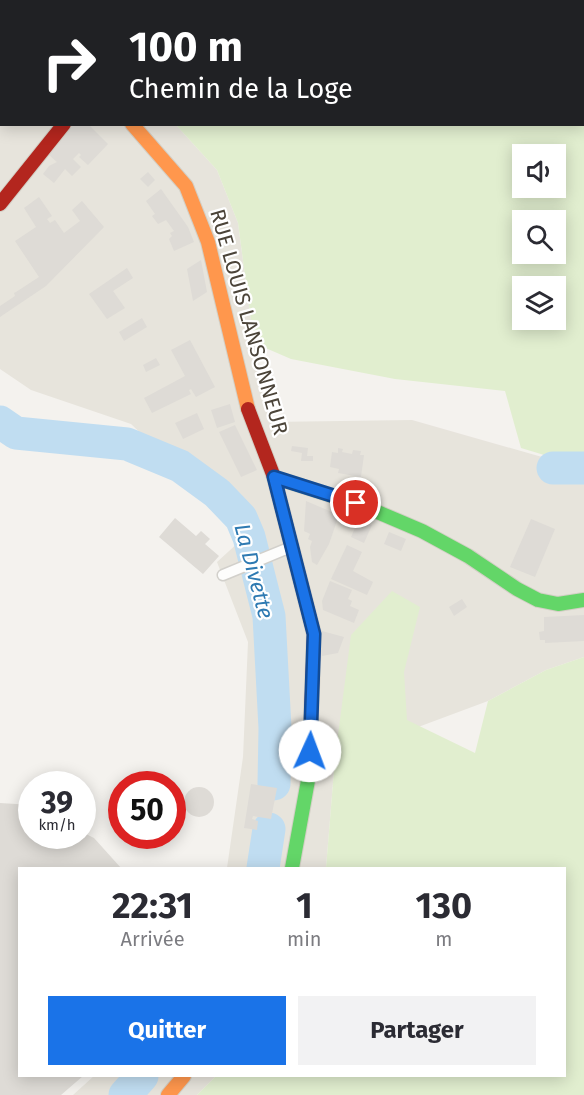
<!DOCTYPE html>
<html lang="fr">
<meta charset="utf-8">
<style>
body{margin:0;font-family:"Fira Sans",sans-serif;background:#f2f2f3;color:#2b2b33;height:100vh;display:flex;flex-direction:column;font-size:22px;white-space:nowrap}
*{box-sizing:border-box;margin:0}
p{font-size:20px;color:#7c7c81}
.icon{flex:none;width:33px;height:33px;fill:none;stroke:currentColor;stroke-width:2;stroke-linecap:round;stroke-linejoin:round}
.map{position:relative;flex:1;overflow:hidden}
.side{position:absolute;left:18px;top:867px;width:548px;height:210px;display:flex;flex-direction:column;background:#fff;border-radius:0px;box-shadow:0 3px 15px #0003}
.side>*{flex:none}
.top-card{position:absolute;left:0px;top:0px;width:585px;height:126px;box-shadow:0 3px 15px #0003;background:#202124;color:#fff;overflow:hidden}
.buttons{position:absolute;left:512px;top:144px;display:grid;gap:12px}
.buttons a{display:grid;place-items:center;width:54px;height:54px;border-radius:0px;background:#fff;box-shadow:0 3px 15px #0003;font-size:30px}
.speed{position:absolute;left:18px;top:771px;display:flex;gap:12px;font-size:30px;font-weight:700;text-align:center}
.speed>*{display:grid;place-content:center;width:78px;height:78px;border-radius:50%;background:#fff;box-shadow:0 3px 15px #0003;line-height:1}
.speed small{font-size:15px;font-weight:400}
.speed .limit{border:9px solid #d22;background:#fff;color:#111}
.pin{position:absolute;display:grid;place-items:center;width:51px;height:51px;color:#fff;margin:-26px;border:3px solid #fff;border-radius:50%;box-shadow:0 2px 6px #0007}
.me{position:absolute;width:66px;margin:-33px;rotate:2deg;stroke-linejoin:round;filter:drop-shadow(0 0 4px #0008)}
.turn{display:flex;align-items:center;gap:21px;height:126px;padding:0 30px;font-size:27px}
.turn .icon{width:78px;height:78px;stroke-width:2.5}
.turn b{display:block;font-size:42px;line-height:51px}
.eta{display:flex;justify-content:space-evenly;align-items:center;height:102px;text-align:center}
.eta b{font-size:36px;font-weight:700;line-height:42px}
.action{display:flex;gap:12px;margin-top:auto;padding:12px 30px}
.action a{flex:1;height:69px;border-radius:0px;background:#1a73e8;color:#fff;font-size:24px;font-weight:700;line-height:69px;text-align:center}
.action a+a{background:#f2f2f3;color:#2b2b33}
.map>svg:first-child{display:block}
</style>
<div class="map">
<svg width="584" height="1095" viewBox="0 0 584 1095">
<rect width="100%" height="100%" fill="#f4f2ee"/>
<g fill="#e7e4dc">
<path d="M0,23L2,124L176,125L217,170L238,223L254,343L270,422L412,420L584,469V657L546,670L488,701L335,758L326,868H227L243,757L248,642L217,562L240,541L193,483L131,424L31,390L0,369Z"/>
<path d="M94,1076H216L197,1095H73Z"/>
</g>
<g fill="#e1eecf" fill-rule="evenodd">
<path d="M0,0H584V467L521,448L505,391L395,379L291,359L254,343L238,223L217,170L176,125L584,124V2H2L1,23ZM522,154H555V188H522ZM522,220H555V254H522ZM522,286H555V320H522Z"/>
<path d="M392,591L420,607L404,672L407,720L475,753L488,701L546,670L584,657V1095H197L216,1076H564V868H326L335,758L351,635Z"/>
</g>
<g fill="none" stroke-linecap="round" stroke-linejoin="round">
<g stroke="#c0ddf1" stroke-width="33">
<path d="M0,422L16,433L127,444L180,466L217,493L241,518L249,537L269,616L275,728L274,784"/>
<path d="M553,468H584"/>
<path d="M263,868L269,829"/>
<path d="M125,1095L142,1076"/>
</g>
</g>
<g fill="#dedbd6">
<path d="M74,124H88L108,144L88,165L79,157L81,155L79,153L73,159L81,167L72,176L65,169L54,183L43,174L49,166L57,162L49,155Z"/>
<path d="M148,172L155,180L148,187L140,179Z"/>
<path d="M161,189L188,227L194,242L174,251L169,239L172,236L170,233L174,231L166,220L158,224L152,216L155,214L146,201Z"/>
<path d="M39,197L52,216L47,219L50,223L55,220L64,233L80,221L72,210L82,201L104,227L46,286L0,317V306L15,296L14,293L16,292L39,277L15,241L36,227L24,208Z"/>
<path d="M201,260L207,292L193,301L187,269Z"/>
<path d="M127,268L133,278L113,291L125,308L107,319L89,294Z"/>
<path d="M142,318L147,327L124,341L119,332Z"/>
<path d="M190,340L215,387L196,397L191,389L189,390L191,394L152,413L144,398L185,376L171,350Z"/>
<path d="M156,358L160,365L146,372L143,365Z"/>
<path d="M230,404L235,422L217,428L211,410Z"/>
<path d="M197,413L204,429L183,439L175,423Z"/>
<path d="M235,425L257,470L241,477L219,432Z"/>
<path d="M292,446L308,448L307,456H313V461H301L302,453L291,451Z"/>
<path d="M338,448L343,449L342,452L352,454L353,450L361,451L360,455H364L361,477L338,473L339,469L330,467L332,452L338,453Z"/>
<path d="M306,501L339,515L329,544L317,565L312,562L310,547L312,541L308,539L310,534L304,531Z"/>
<path d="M175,518L196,536L201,531L210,539L205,544L219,556L203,574L159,537Z"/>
<path d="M531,519L555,529L535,577L510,567Z"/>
<path d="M358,521L372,525L364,543L351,537Z"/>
<path d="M389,532L406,539L401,551L384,544Z"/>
<path d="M347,545L362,552L353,571L373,582L367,595L331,579Z"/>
<path d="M330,581L352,590L348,599L352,601L350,606L359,610L354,623L323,610L322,601Z"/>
<path d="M462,599L467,607L454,616L449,607Z"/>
<path d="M584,615V641L545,643V640H540L539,632L544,631V617Z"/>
<path d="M322,631L344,637L338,653L322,656Z"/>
<path d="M251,784L277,788L271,819L253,816L252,819L258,821L257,830L244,828Z"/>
<circle cx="199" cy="802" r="15"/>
<path d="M0,803L32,805V836H82V832L94,838L121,868H20V1076H83L61,1095H0Z"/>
</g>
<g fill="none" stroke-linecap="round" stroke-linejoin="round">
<defs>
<path id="lane" d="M223,575L291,547"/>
<g id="fast">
<path d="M0,34L2,35"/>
<path d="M274,477L361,505L422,531L468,556L517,589L538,600L558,604L584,600"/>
<path d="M292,868L309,775L311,718"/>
</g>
<g id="slow">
<path d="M132,124L186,186L208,242L248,409"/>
<path d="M168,1095L184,1076"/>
</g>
<g id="jam">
<path d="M0,204L64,124"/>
<path d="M248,409L274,477L314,634L311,718"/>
</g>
</defs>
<use href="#lane" stroke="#d2d0cb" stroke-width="13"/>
<use href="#fast" stroke="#d3cfc5" stroke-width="16"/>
<use href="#slow" stroke="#d3cfc5" stroke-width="16"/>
<use href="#jam" stroke="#d3cfc5" stroke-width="16"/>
<use href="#lane" stroke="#fdfdfc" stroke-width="10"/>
<use href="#fast" stroke="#63d668" stroke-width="14"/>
<use href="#slow" stroke="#ff974d" stroke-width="14"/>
<use href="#jam" stroke="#b3261e" stroke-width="14"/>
</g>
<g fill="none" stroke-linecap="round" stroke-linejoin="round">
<defs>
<path id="route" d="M310,751L314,634L274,477L356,503"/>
</defs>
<use href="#route" stroke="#114b97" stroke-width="15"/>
<use href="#route" stroke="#1a73e8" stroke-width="10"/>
</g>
<g text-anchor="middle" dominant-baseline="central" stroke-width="4.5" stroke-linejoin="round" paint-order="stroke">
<g font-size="21" fill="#4b4439" stroke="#fff">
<text transform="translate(249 322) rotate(74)">RUE LOUIS LANSONNEUR</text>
</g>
<g font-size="22" font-style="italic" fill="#2e7ab2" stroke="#fff">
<text transform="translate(254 571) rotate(75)">La Divette</text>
</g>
</g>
</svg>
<div class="buttons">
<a><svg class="icon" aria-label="sound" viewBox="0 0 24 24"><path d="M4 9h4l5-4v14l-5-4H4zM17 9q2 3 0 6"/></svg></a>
<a><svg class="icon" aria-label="search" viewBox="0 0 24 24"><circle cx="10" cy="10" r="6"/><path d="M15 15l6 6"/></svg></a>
<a><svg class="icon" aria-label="layers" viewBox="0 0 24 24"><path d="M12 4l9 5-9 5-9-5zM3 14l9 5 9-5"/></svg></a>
</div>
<div class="speed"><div>39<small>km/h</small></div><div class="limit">50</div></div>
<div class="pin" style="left:356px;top:503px;background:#d93025"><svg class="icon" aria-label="arrive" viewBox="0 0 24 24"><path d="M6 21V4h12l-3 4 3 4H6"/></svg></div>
<svg class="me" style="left:310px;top:751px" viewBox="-20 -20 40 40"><circle r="19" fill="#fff"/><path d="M0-13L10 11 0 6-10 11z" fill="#1a73e8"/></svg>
<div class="top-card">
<div class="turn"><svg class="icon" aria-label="right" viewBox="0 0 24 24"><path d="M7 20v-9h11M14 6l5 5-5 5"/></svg><div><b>100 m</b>Chemin de la Loge</div></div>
</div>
<section class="side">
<div class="eta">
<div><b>22:31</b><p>Arrivée</p></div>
<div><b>1</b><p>min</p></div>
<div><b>130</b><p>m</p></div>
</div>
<div class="action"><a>Quitter</a><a>Partager</a></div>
</section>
</div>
